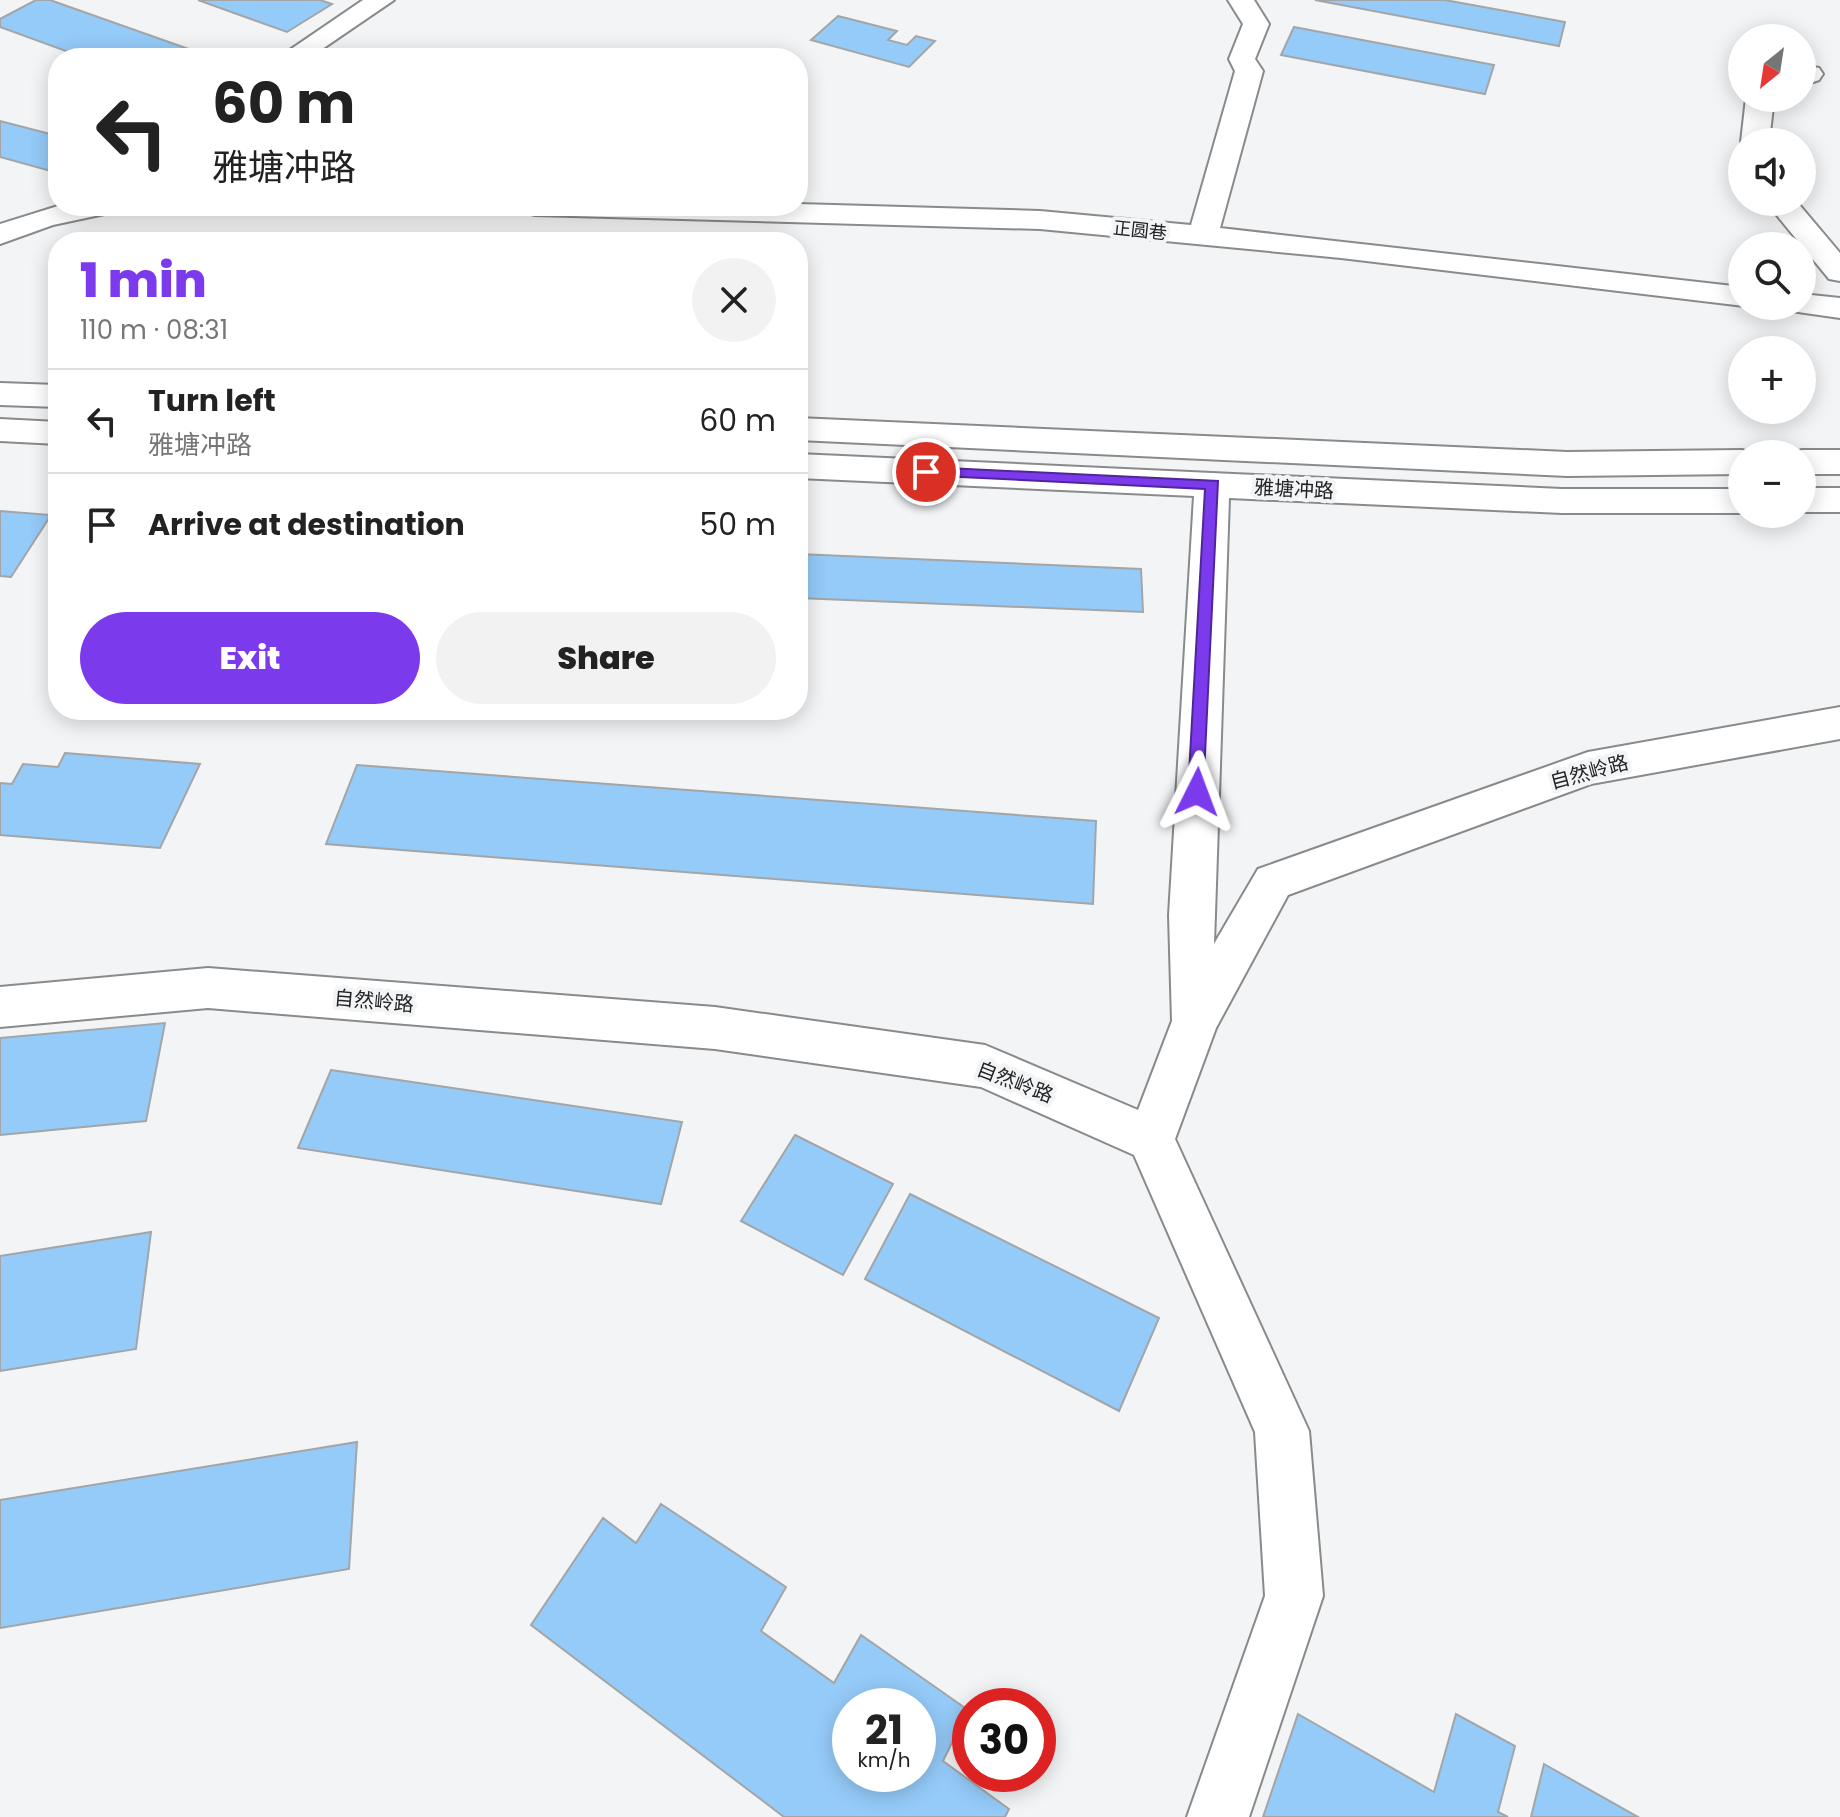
<!DOCTYPE html>
<meta charset="utf-8">
<style>
body{margin:0;font-family:Poppins,"Noto Sans SC",sans-serif;background:#f2f2f2;color:#222;height:100vh;display:flex;flex-direction:column;font-size:30px;white-space:nowrap}
*{box-sizing:border-box;margin:0}
p{font-size:26px;color:#767676}
.icon{flex:none;width:44px;height:44px;fill:none;stroke:currentColor;stroke-width:2;stroke-linecap:round;stroke-linejoin:round}
.map{position:relative;flex:1;overflow:hidden}
.sheet{position:absolute;left:48px;top:232px;width:760px;height:488px;display:flex;flex-direction:column;background:#fff;border-radius:32px;box-shadow:0 4px 20px #0003}
.sheet>*{flex:none}
.top-card{position:absolute;left:48px;top:48px;width:760px;height:168px;border-radius:32px;box-shadow:0 4px 20px #0003;background:#fff;color:#222;overflow:hidden}
.needle{width:52px;rotate:210deg}
.buttons{position:absolute;left:1728px;top:24px;display:grid;gap:16px}
.buttons a{display:grid;place-items:center;width:88px;height:88px;border-radius:50%;background:#fff;box-shadow:0 4px 20px #0003;font-size:40px}
.speed{position:absolute;left:832px;top:1688px;display:flex;gap:16px;font-size:40px;font-weight:700;text-align:center}
.speed>*{display:grid;place-content:center;width:104px;height:104px;border-radius:50%;background:#fff;box-shadow:0 4px 20px #0003;line-height:1}
.speed small{font-size:20px;font-weight:400}
.speed .limit{border:12px solid #d22;background:#fff;color:#111}
.pin{position:absolute;display:grid;place-items:center;width:68px;height:68px;color:#fff;margin:-34px;border:4px solid #fff;border-radius:50%;box-shadow:0 2px 8px #0007}
.me{position:absolute;width:88px;margin:-44px;rotate:3deg;stroke-linejoin:round;filter:drop-shadow(0 0 6px #0008)}
.turn{display:flex;align-items:center;gap:28px;height:168px;padding:0 32px;font-size:36px}
.turn .icon{width:104px;height:104px;stroke-width:2.5}
.turn b{display:block;font-size:56px;line-height:68px}
.round{display:grid;place-items:center;flex:none;width:84px;height:84px;border-radius:42px;background:#f2f2f2}
.head{display:flex;align-items:center;justify-content:space-between;height:136px;padding:0 32px}
h1{font-size:48px;font-weight:800;line-height:60px;color:#7c3aed}
.primary-button{display:flex;gap:16px;margin-top:auto;padding:16px 32px}
.primary-button a{flex:1;height:92px;border-radius:48px;background:#7c3aed;color:#fff;font-size:32px;font-weight:800;line-height:92px;text-align:center}
.primary-button a+a{background:#f2f2f2;color:#222}
ul{padding:0;list-style:none}
li{display:flex;align-items:center;gap:24px;height:104px;padding:0 32px;border-top:2px solid #e0e0e0}
li div{flex:1}
li b{display:block;font-size:30px}
li em{font-style:normal}
.map>svg:first-child{display:block}
</style>
<div class="map">
<svg width="1840" height="1817" viewBox="0 0 1840 1817">
<rect width="100%" height="100%" fill="#f2f4f6"/>
<g fill="#95cbf9" stroke="#a3a5a6" stroke-width="2" fill-rule="evenodd">
<path d="M36,0H50L214,58H85L0,27V19Z"/>
<path d="M198,0H320L332,4L287,32Z"/>
<path d="M1315,0H1445L1565,22L1559,46Z"/>
<path d="M838,16L897,31L888,40L907,45L916,36L935,41L909,67L811,40Z"/>
<path d="M1294,27L1494,65L1485,94L1281,55Z"/>
<path d="M0,121L58,136V173L0,157Z"/>
<path d="M0,511L51,515L11,577L0,576Z"/>
<path d="M798,554L1141,569L1143,612L798,598Z"/>
<path d="M65,753L200,764L160,848L0,835V783L12,784L23,764L58,767Z"/>
<path d="M357,765L1096,821L1093,904L326,844Z"/>
<path d="M165,1023L146,1121L0,1135V1038Z"/>
<path d="M331,1070L682,1122L661,1204L298,1148Z"/>
<path d="M795,1135L893,1184L843,1275L741,1221Z"/>
<path d="M910,1194L1159,1318L1119,1411L865,1279Z"/>
<path d="M151,1232L136,1349L0,1371V1256Z"/>
<path d="M357,1442L349,1569L0,1628V1500Z"/>
<path d="M661,1504L786,1587L761,1631L834,1683L861,1635L968,1710L943,1761L1009,1809L1005,1817H784L531,1625L603,1518L636,1543ZM850,1706H918V1774H850Z"/>
<path d="M1298,1714L1434,1792L1456,1714L1515,1746L1498,1812L1508,1817H1263Z"/>
<path d="M1544,1764L1638,1817H1531Z"/>
</g>
<g fill="none" stroke-linecap="round" stroke-linejoin="round">
<defs>
<g id="minor">
<path d="M363,0H394L309,58H278Z"/>
<path d="M1228,0H1254L1269,24L1255,59L1263,71L1220,228L1742,287L1744,306L1341,258L1040,229L535,215L524,212L520,206L798,204L1040,211L1191,225L1235,71L1229,59L1243,24Z"/>
<path d="M1809,66L1819,68L1823,74L1819,80L1802,86V68Z"/>
<path d="M1746,98H1774L1769,142H1741Z"/>
<path d="M1766,202H1797L1840,253V281L1829,279Z"/>
<path d="M58,206H118L114,212L53,225L0,244V224Z"/>
<path d="M1802,294L1840,298V318L1791,311L1787,306H1802Z"/>
<path d="M0,383L58,385V407L0,405Z"/>
<path d="M798,418L1567,452L1742,450L1755,454H1742V474L1567,476L798,440Z"/>
<path d="M0,419L58,422V444L0,441Z"/>
<path d="M1802,450H1840V474H1802V454H1789Z"/>
<path d="M798,454L1562,489H1742V513H1562L1229,498L1214,944L1258,869L1588,752L1840,707V739L1591,784L1288,895L1216,1028L1175,1139L1309,1431L1323,1596L1249,1817H1187L1265,1596L1255,1432L1134,1155L981,1087L715,1049L208,1008L0,1027V987L208,968L715,1007L985,1045L1138,1110L1172,1021L1169,915L1194,496L798,478Z"/>
<rect x="1802" y="488" width="38" height="24"/>
</g>
</defs>
<use href="#minor" stroke="#888a8b" stroke-width="4"/>
<use href="#minor" fill="#fff" fill-rule="evenodd"/>
</g>
<path fill="#7c3aed" stroke="#51269a" stroke-width="2" d="M926,467L1218,481L1203,797L1197,799L1188,792L1205,489L920,475V469Z"/>
<g text-anchor="middle" dominant-baseline="central" stroke-width="8" stroke-linejoin="round" paint-order="stroke">
<g font-size="18" fill="#222323" stroke="#f2f4f6">
<text transform="translate(1140 230) rotate(6)">正圆巷</text>
</g>
<g font-size="20" fill="#222323" stroke="#f2f4f6">
<text transform="translate(1294 489) rotate(3)">雅塘冲路</text>
<text transform="translate(1589 772) rotate(-15)">自然岭路</text>
<text transform="translate(374 1001) rotate(5)">自然岭路</text>
<text transform="translate(1015 1082) rotate(21)">自然岭路</text>
</g>
</g>
</svg>
<div class="buttons">
<a><svg class="needle" viewBox="-14 -14 28 28"><path d="M0-13l5 13h-10z" fill="#e53935"/><path d="M0 13l5-13h-10z" fill="#767676"/></svg></a>
<a><svg class="icon" aria-label="sound" viewBox="0 0 24 24"><path d="M4 9h4l5-4v14l-5-4H4zM17 9q2 3 0 6"/></svg></a>
<a><svg class="icon" aria-label="search" viewBox="0 0 24 24"><circle cx="10" cy="10" r="6"/><path d="M15 15l6 6"/></svg></a>
<a>+</a>
<a>−</a>
</div>
<div class="speed"><div>21<small>km/h</small></div><div class="limit">30</div></div>
<div class="pin" style="left:926px;top:472px;background:#d93025"><svg class="icon" aria-label="arrive" viewBox="0 0 24 24"><path d="M6 21V4h12l-3 4 3 4H6"/></svg></div>
<svg class="me" style="left:1197px;top:792px" viewBox="-20 -20 40 40"><path d="M0-17L14 15 0 8-14 15z" fill="#7c3aed" stroke="#fff" stroke-width="4"/></svg>
<div class="top-card">
<div class="turn"><svg class="icon" aria-label="left" viewBox="0 0 24 24"><path d="M17 20v-9H6M10 6l-5 5 5 5"/></svg><div><b>60 m</b>雅塘冲路</div></div>
</div>
<section class="sheet">
<div class="head"><div><h1>1 min</h1><p>110 m · 08:31</p></div><a class="round"><svg class="icon" aria-label="close" viewBox="0 0 24 24"><path d="M6 6l12 12M18 6L6 18"/></svg></a></div>
<ul>
<li><svg class="icon" aria-label="left" viewBox="0 0 24 24"><path d="M17 20v-9H6M10 6l-5 5 5 5"/></svg><div><b>Turn left</b><p>雅塘冲路</p></div><em>60 m</em></li>
<li><svg class="icon" aria-label="arrive" viewBox="0 0 24 24"><path d="M6 21V4h12l-3 4 3 4H6"/></svg><div><b>Arrive at destination</b></div><em>50 m</em></li>
</ul>
<div class="primary-button"><a>Exit</a><a>Share</a></div>
</section>
</div>
